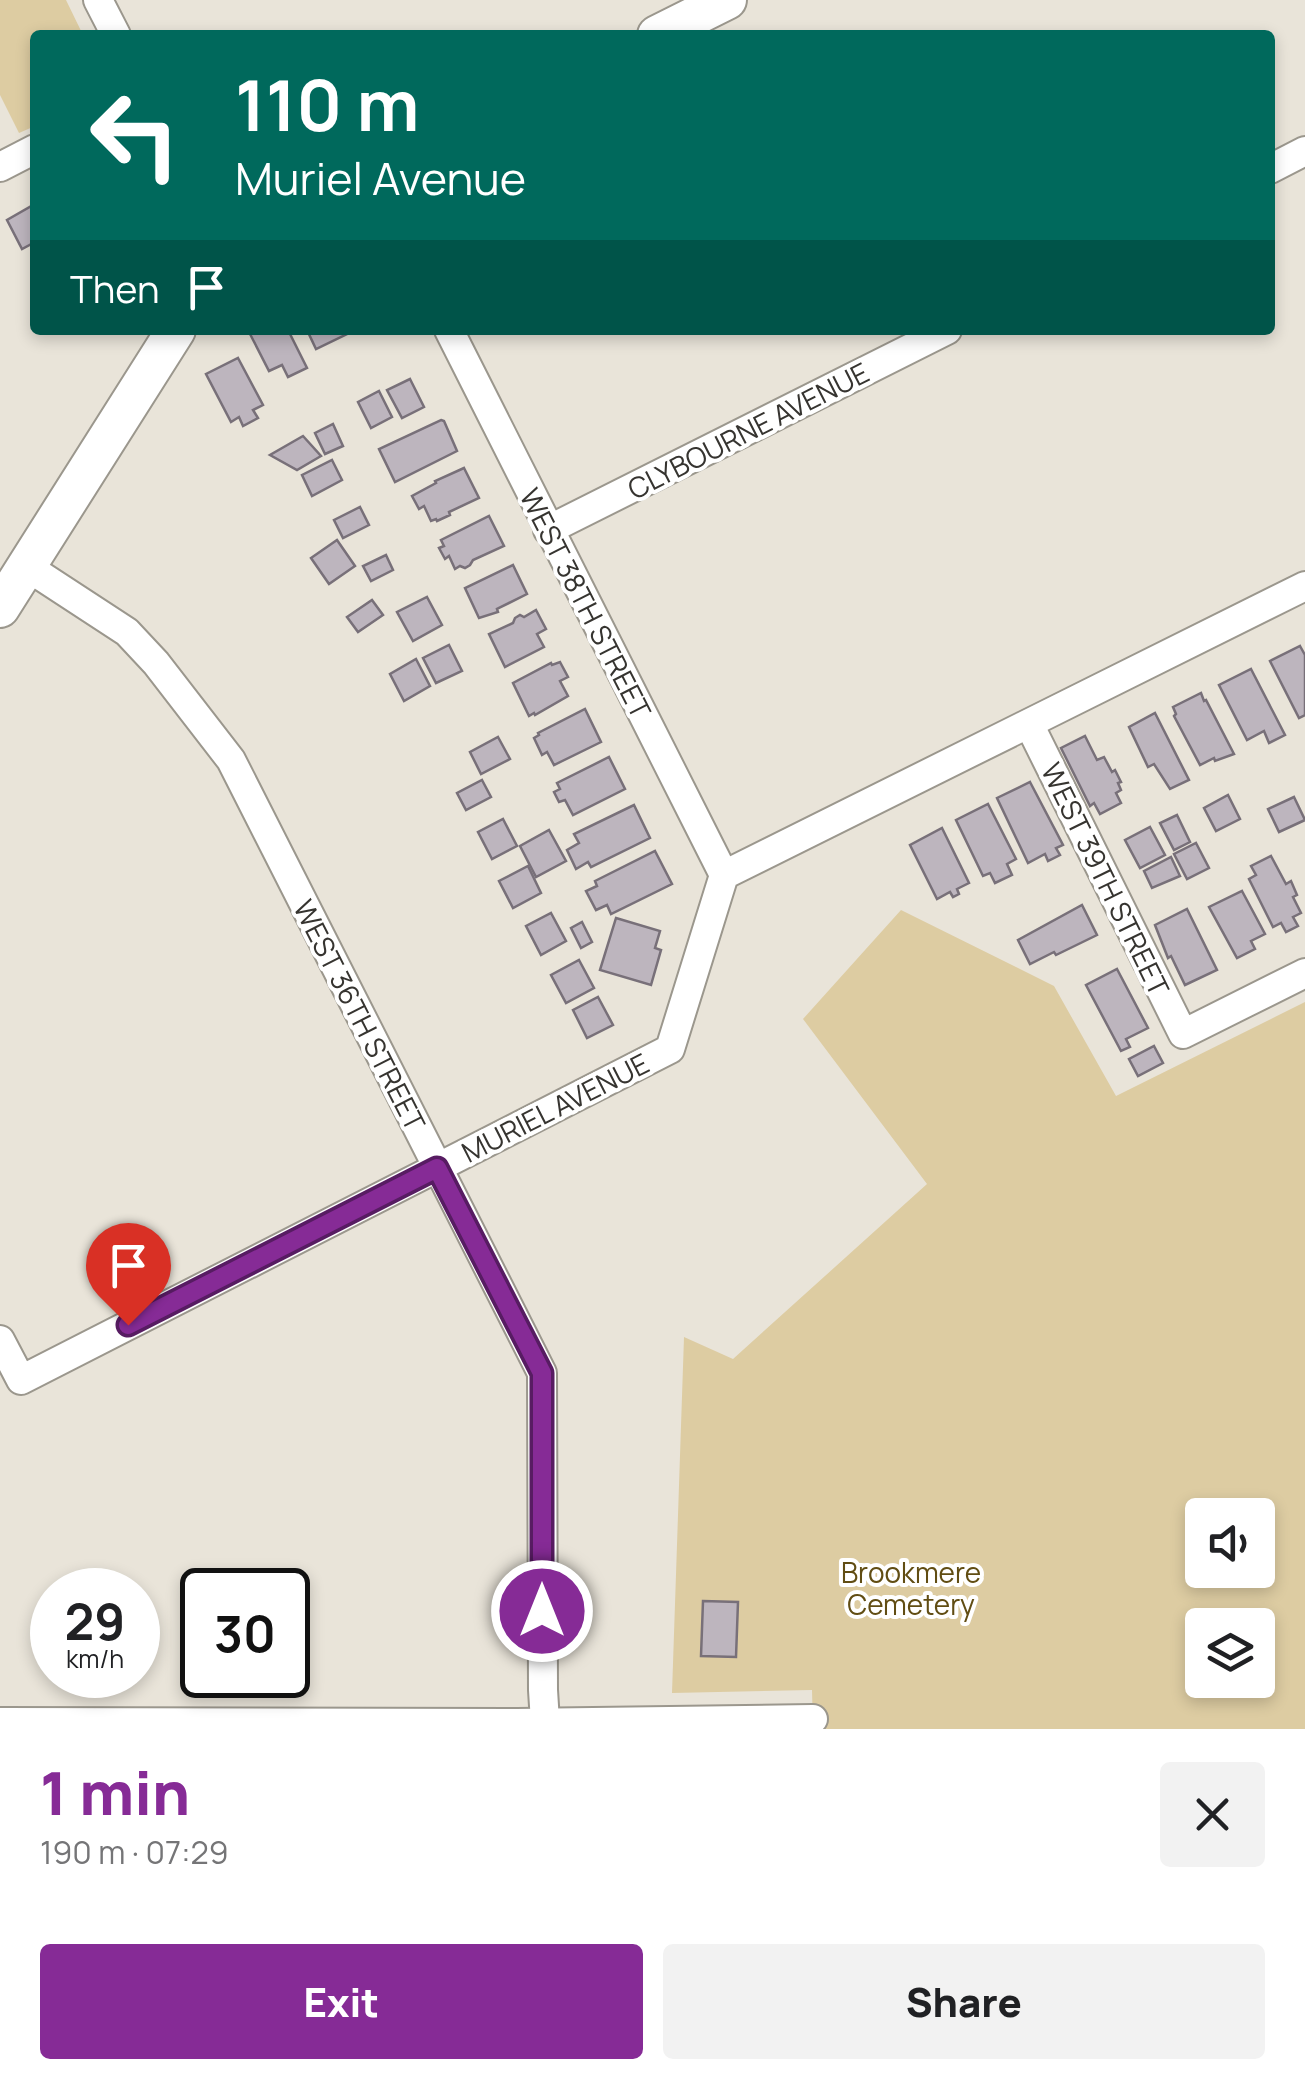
<!DOCTYPE html>
<meta charset="utf-8">
<style>
body{margin:0;font-family:Manrope,sans-serif;background:#f2f2f2;color:#202124;height:100vh;display:flex;flex-direction:column;font-size:38px;white-space:nowrap}
*{box-sizing:border-box;margin:0}
p{font-size:32px;color:#757577}
.icon{flex:none;width:55px;height:55px;fill:none;stroke:currentColor;stroke-width:2;stroke-linecap:round;stroke-linejoin:round}
.map{position:relative;height:1729px;overflow:hidden}
.panel{display:flex;flex-direction:column;background:#fff;flex:1}
.panel>*{flex:none}
.banner{position:absolute;left:30px;top:30px;width:1245px;height:305px;border-radius:10px;box-shadow:0 5px 15px #0003;background:#00695c;color:#fff;overflow:hidden}
.controls{position:absolute;left:1185px;top:1498px;display:grid;gap:20px}
.controls a{display:grid;place-items:center;width:90px;height:90px;border-radius:10px;background:#fff;box-shadow:0 5px 15px #0003;font-size:50px}
.speed{position:absolute;left:30px;top:1568px;display:flex;gap:20px;font-size:50px;font-weight:700;text-align:center}
.speed>*{display:grid;place-content:center;width:130px;height:130px;border-radius:50%;background:#fff;box-shadow:0 5px 15px #0003;line-height:1}
.speed small{font-size:25px;font-weight:400}
.speed .limit{border:5px solid #111;border-radius:15px;background:#fff;color:#111}
.pin{position:absolute;display:grid;place-items:center;width:85px;height:85px;color:#fff;margin:-102px -42px;border-radius:50% 50% 50% 0;rotate:-45deg;box-shadow:0 0 10px #0007}
.pin .icon{rotate:45deg}
.me{position:absolute;width:110px;margin:-55px;rotate:0deg;stroke-linejoin:round;filter:drop-shadow(0 0 8px #0008)}
.turn{display:flex;align-items:center;gap:35px;height:210px;padding:0 40px;font-size:45px}
.turn .icon{width:130px;height:130px;stroke-width:2.5}
.turn b{display:block;font-size:70px;line-height:85px}
.then{display:flex;align-items:center;height:95px;padding:0 40px;background:#0003;gap:20px;font-size:38px}
.round{display:grid;place-items:center;flex:none;width:105px;height:105px;border-radius:10px;background:#f2f2f2}
.headline{display:flex;align-items:center;justify-content:space-between;height:170px;padding:0 40px}
h1{font-size:60px;font-weight:800;line-height:75px;color:#862b96}
.cta{display:flex;gap:20px;margin-top:auto;padding:20px 40px}
.cta a{flex:1;height:115px;border-radius:10px;background:#862b96;color:#fff;font-size:40px;font-weight:800;line-height:115px;text-align:center}
.cta a+a{background:#f2f2f2;color:#202124}
.map>svg:first-child{display:block}
</style>
<div class="map">
<svg width="1305" height="1729" viewBox="0 0 1305 1729">
<rect width="100%" height="100%" fill="#e9e4d9"/>
<g fill="#ddcca2" fill-rule="evenodd">
<path d="M0,0H66L83,35H35V126L19,133L0,95Z"/>
<path d="M901,910L1054,986L1116,1096L1305,1002V1729H813L812,1690L672,1693L684,1337L733,1359L927,1184L803,1019ZM1202,1515H1258V1570H1202ZM1202,1625H1258V1680H1202Z"/>
</g>
<g fill="#bdb5be" stroke="#787079" stroke-width="2.5">
<path d="M35,204V242L22,249L7,220Z"/>
<path d="M248,330H288L307,368L288,377L282,365L269,371Z"/>
<path d="M307,330H348L349,333L316,349Z"/>
<path d="M238,358L263,405L253,410L258,418L243,426L239,417L231,422L206,374Z"/>
<path d="M410,379L424,407L402,418L387,390Z"/>
<path d="M379,391L392,417L371,428L358,402Z"/>
<path d="M441,420L444,421L457,451L395,482L379,449Z"/>
<path d="M333,424L343,446L325,454L315,433Z"/>
<path d="M303,436L321,456L297,470L270,455Z"/>
<path d="M332,460L342,480L312,496L302,475Z"/>
<path d="M464,468L479,498L449,512L450,515L437,521L436,519L431,521L424,506L419,509L412,496L436,483L435,481Z"/>
<path d="M360,507L369,525L343,538L334,520Z"/>
<path d="M489,516L504,546L473,560L470,565L465,568L460,566L455,569L449,556L445,559L439,548L444,546L441,540Z"/>
<path d="M337,540L355,566L329,584L311,558Z"/>
<path d="M386,555L393,570L371,581L363,566Z"/>
<path d="M513,565L527,594L497,609L498,612L479,618L465,588Z"/>
<path d="M427,597L442,625L413,641L397,612Z"/>
<path d="M372,600L383,615L358,632L347,617Z"/>
<path d="M536,610L546,629L537,634L544,647L505,667L489,634L513,623L515,618L520,615L524,617Z"/>
<path d="M449,645L462,671L436,683L423,658Z"/>
<path d="M1300,646L1305,655V715L1299,718L1270,661Z"/>
<path d="M416,659L430,686L404,701L390,674Z"/>
<path d="M560,662L568,677L560,681L568,696L535,715L534,713L529,716L513,683L551,663L552,665Z"/>
<path d="M1251,669L1285,735L1269,743L1264,731L1247,740L1219,685Z"/>
<path d="M1201,693L1204,701L1206,700L1234,754L1215,761L1214,758L1200,765L1174,716L1176,714L1173,707Z"/>
<path d="M585,709L601,742L554,765L547,752L542,755L534,738L539,735L538,733Z"/>
<path d="M1155,713L1189,780L1170,789L1154,764L1148,767L1129,727Z"/>
<path d="M1085,736L1097,760L1104,757L1112,772L1115,770L1121,782L1118,783L1121,790L1116,793L1121,803L1100,814L1094,803L1090,806L1061,748Z"/>
<path d="M498,737L510,759L481,774L470,752Z"/>
<path d="M609,757L625,789L573,815L565,800L559,802L554,792L560,789L557,783Z"/>
<path d="M482,780L491,797L466,810L457,793Z"/>
<path d="M1030,782L1063,845L1056,848L1060,855L1048,861L1045,854L1028,863L997,798Z"/>
<path d="M1228,795L1240,819L1216,831L1204,808Z"/>
<path d="M1294,797L1305,820L1279,832L1268,809Z"/>
<path d="M988,804L1016,859L1007,864L1012,875L995,883L990,873L983,876L956,820Z"/>
<path d="M634,805L650,838L591,867L588,862L576,869L567,850L579,843L574,834Z"/>
<path d="M1177,815L1190,842L1174,850L1160,823Z"/>
<path d="M503,819L517,846L492,859L478,832Z"/>
<path d="M1150,827L1165,855L1140,868L1125,840Z"/>
<path d="M942,828L969,883L957,889L959,894L953,897L950,892L937,899L910,845Z"/>
<path d="M549,830L566,861L536,877L520,846Z"/>
<path d="M1196,843L1209,868L1187,879L1174,854Z"/>
<path d="M655,851L672,884L611,914L607,905L596,910L586,891L597,886L595,881Z"/>
<path d="M1271,856L1286,884L1291,881L1297,895L1293,897L1301,913L1293,917L1298,926L1286,932L1281,923L1273,927L1249,879L1256,875L1251,866Z"/>
<path d="M1171,857L1180,876L1152,888L1144,871Z"/>
<path d="M528,866L541,893L513,908L499,881Z"/>
<path d="M1242,891L1265,934L1251,941L1255,949L1237,958L1209,907Z"/>
<path d="M1082,905L1097,935L1056,955L1054,952L1030,964L1018,940Z"/>
<path d="M1187,909L1217,970L1185,985L1171,956L1168,958L1155,925Z"/>
<path d="M551,913L566,941L541,955L526,926Z"/>
<path d="M616,918L660,931L655,948L661,950L651,985L600,970Z"/>
<path d="M582,922L592,942L581,948L571,928Z"/>
<path d="M579,960L594,988L566,1003L551,975Z"/>
<path d="M1117,969L1148,1028L1126,1039L1130,1047L1121,1051L1086,985Z"/>
<path d="M598,997L613,1025L587,1038L573,1010Z"/>
<path d="M1154,1046L1163,1063L1138,1076L1129,1059Z"/>
<path d="M703,1601L738,1602L736,1657L701,1656Z"/>
</g>
<g fill="none" stroke-linecap="round" stroke-linejoin="round">
<defs>
<g id="minor">
<path d="M98,0L116,35"/>
<path d="M0,167L35,149"/>
<path d="M1270,169L1305,151"/>
<path d="M449,330L724,875"/>
<path d="M548,530L947,330"/>
<path d="M26,566L127,632L156,663L231,760L542,1373L543,1690L545,1722"/>
<path d="M1029,724L1183,1034L1305,973"/>
<path d="M0,1340L21,1380L670,1049L724,875L1305,586"/>
<path d="M0,1722L517,1723L813,1719"/>
</g>
<g id="secondary">
<path d="M657,35L727,0"/>
<path d="M0,608L176,330"/>
</g>
</defs>
<use href="#minor" stroke="#9b978d" stroke-width="32"/>
<use href="#secondary" stroke="#9b978d" stroke-width="42"/>
<use href="#minor" stroke="#fff" stroke-width="28"/>
<use href="#secondary" stroke="#fff" stroke-width="38"/>
</g>
<g fill="none" stroke-linecap="round" stroke-linejoin="round">
<defs>
<path id="route" d="M128,1325L437,1168L542,1373V1611"/>
</defs>
<use href="#route" stroke="#571c62" stroke-width="25"/>
<use href="#route" stroke="#862b96" stroke-width="18"/>
</g>
<g text-anchor="middle" dominant-baseline="central" stroke-width="8" stroke-linejoin="round" paint-order="stroke">
<g font-size="28" fill="#363430" stroke="#fff">
<text transform="translate(748 430) rotate(-27)">CLYBOURNE AVENUE</text>
<text transform="translate(586 603) rotate(63)">WEST 38TH STREET</text>
<text transform="translate(1106 879) rotate(64)">WEST 39TH STREET</text>
<text transform="translate(360 1015) rotate(63)">WEST 36TH STREET</text>
<text transform="translate(555 1107) rotate(-27)">MURIEL AVENUE</text>
</g>
<g font-size="28" fill="#614d13" stroke="#fff">
<text x="911" y="1572">Brookmere<tspan x="911" dy="32">Cemetery</tspan></text>
</g>
</g>
</svg>
<div class="controls">
<a><svg class="icon" aria-label="sound" viewBox="0 0 24 24"><path d="M4 9h4l5-4v14l-5-4H4zM17 9q2 3 0 6"/></svg></a>
<a><svg class="icon" aria-label="layers" viewBox="0 0 24 24"><path d="M12 4l9 5-9 5-9-5zM3 14l9 5 9-5"/></svg></a>
</div>
<div class="speed"><div>29<small>km/h</small></div><div class="limit">30</div></div>
<div class="pin" style="left:128px;top:1325px;background:#d93025"><svg class="icon" aria-label="arrive" viewBox="0 0 24 24"><path d="M6 21V4h12l-3 4 3 4H6"/></svg></div>
<svg class="me" style="left:542px;top:1611px" viewBox="-20 -20 40 40"><circle r="17" fill="#862b96" stroke="#fff" stroke-width="3"/><path d="M0-11L8 9 0 5-8 9z" fill="#fff"/></svg>
<div class="banner">
<div class="turn"><svg class="icon" aria-label="left" viewBox="0 0 24 24"><path d="M17 20v-9H6M10 6l-5 5 5 5"/></svg><div><b>110 m</b>Muriel Avenue</div></div>
<div class="then">Then<svg class="icon" aria-label="arrive" viewBox="0 0 24 24"><path d="M6 21V4h12l-3 4 3 4H6"/></svg></div>
</div>
</div>
<section class="panel">
<div class="headline"><div><h1>1 min</h1><p>190 m · 07:29</p></div><a class="round"><svg class="icon" aria-label="close" viewBox="0 0 24 24"><path d="M6 6l12 12M18 6L6 18"/></svg></a></div>
<div class="cta"><a>Exit</a><a>Share</a></div>
</section>
